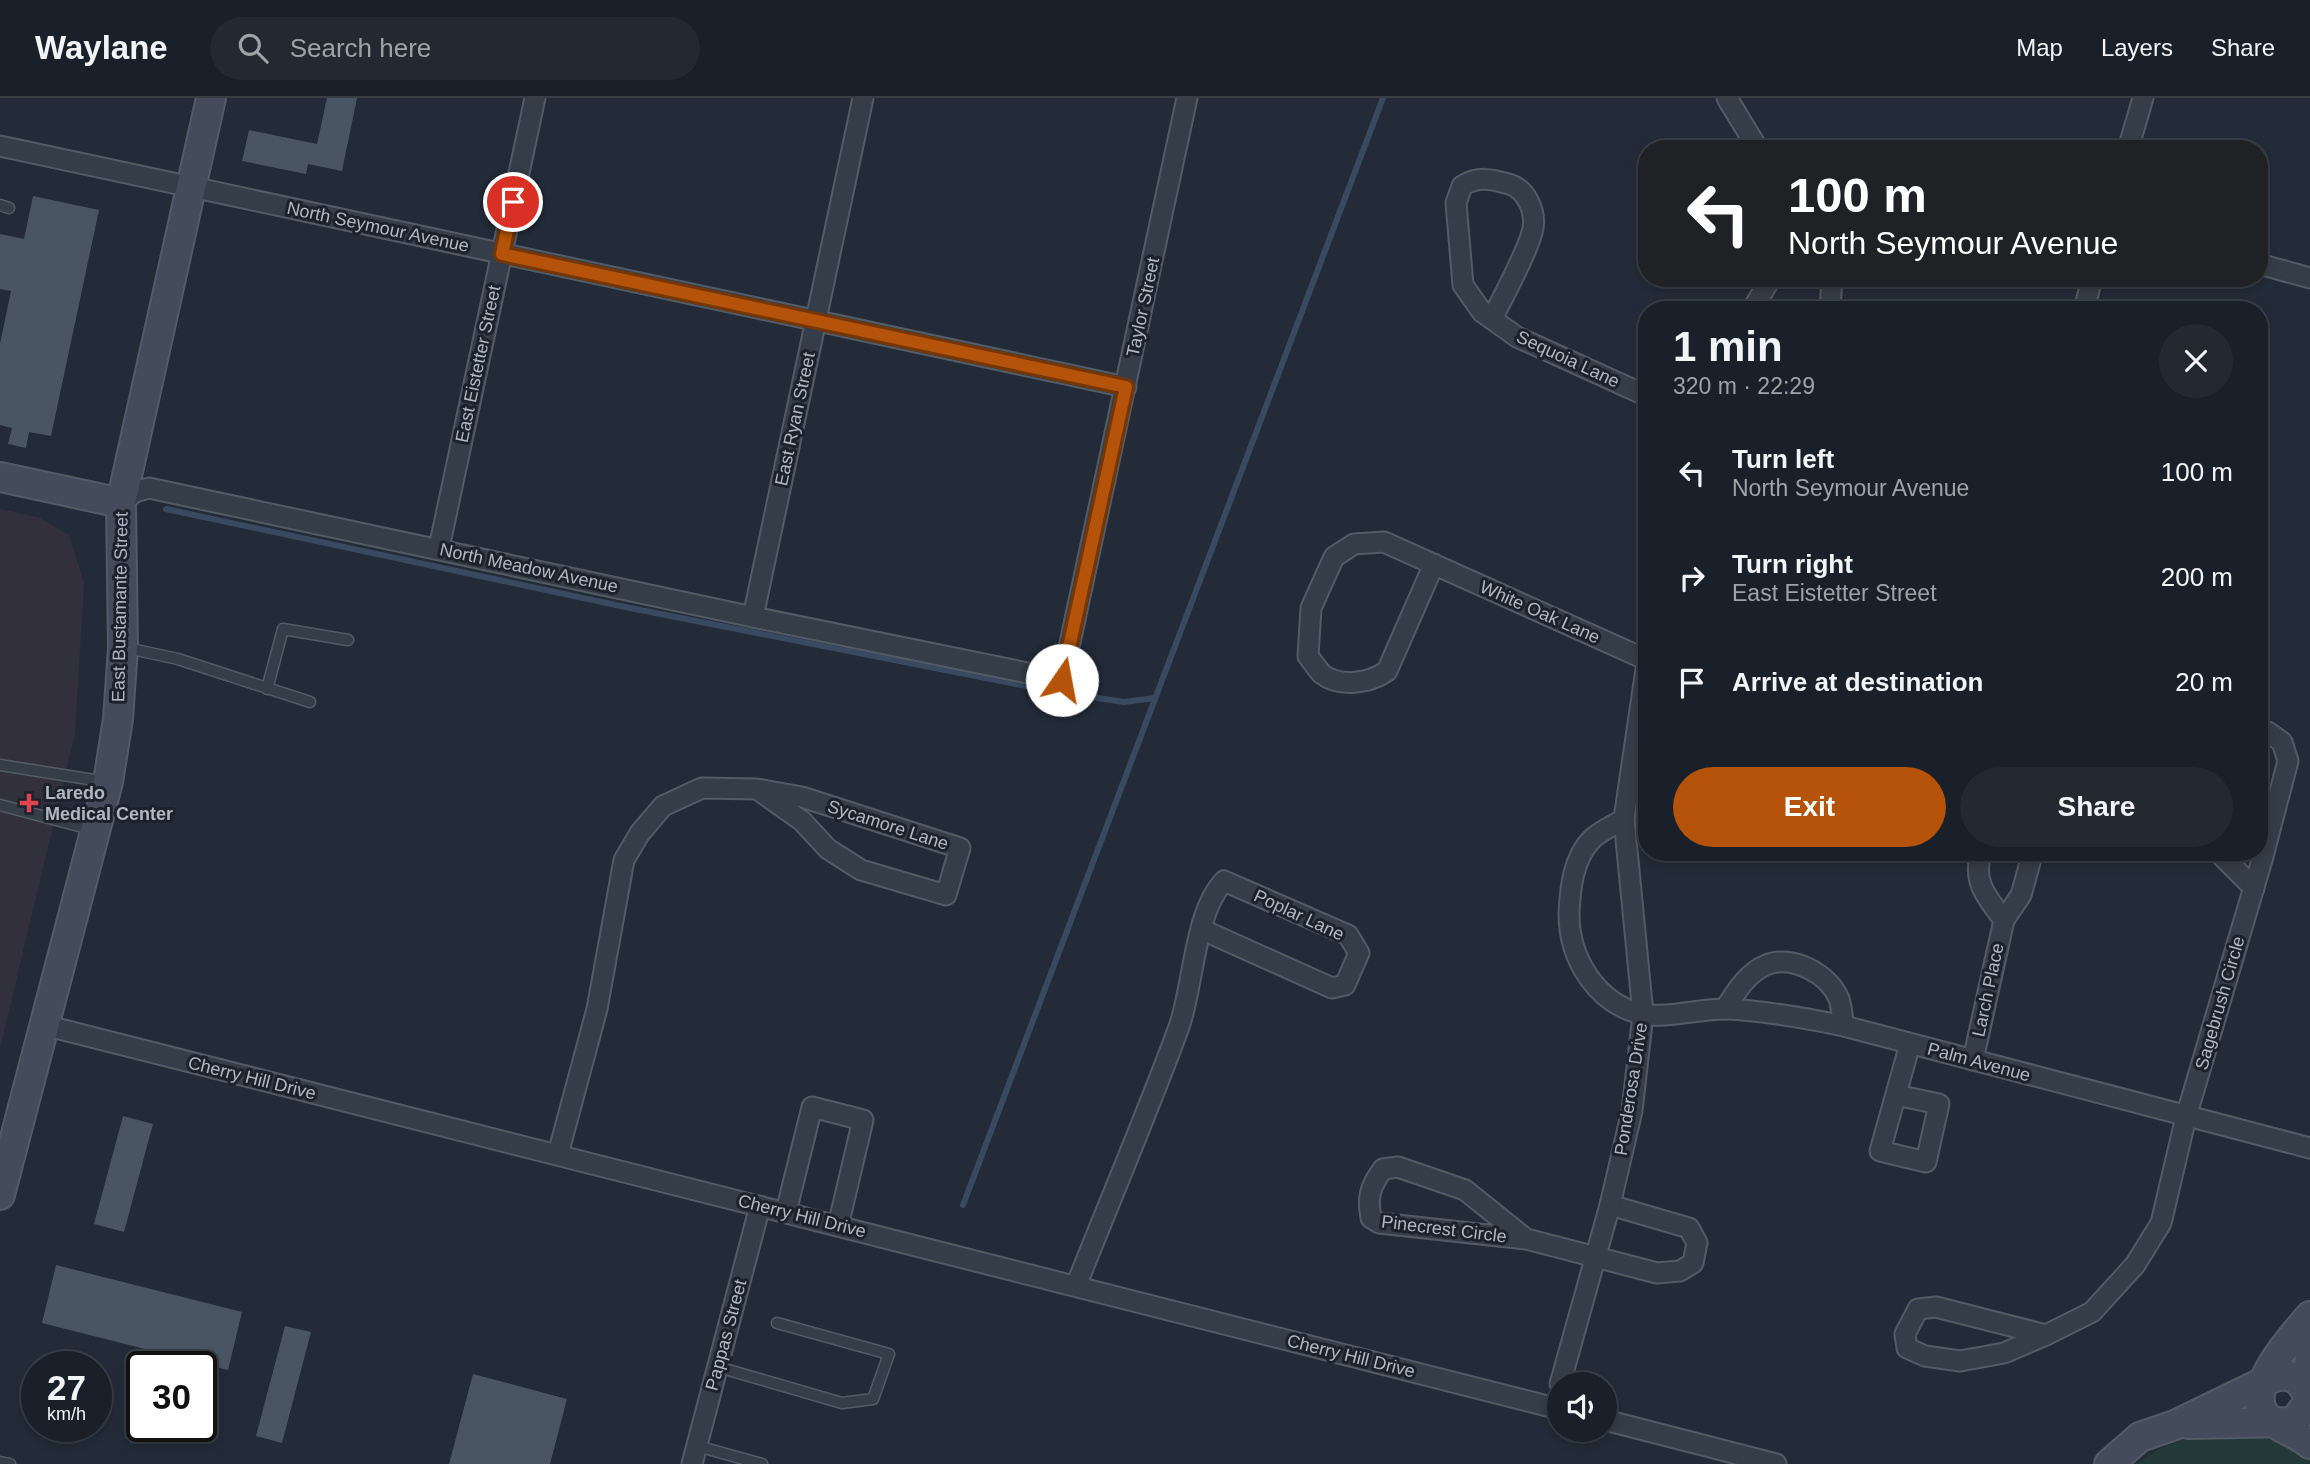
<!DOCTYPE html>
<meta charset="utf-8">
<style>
body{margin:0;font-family:Helvetica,sans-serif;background:#232831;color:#f1f3f6;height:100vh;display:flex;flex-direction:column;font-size:26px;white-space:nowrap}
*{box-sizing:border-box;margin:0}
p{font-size:23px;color:#9fa3a8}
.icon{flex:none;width:38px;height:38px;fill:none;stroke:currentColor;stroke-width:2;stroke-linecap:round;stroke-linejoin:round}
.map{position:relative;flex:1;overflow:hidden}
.side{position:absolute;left:1638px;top:203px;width:630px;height:560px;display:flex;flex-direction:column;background:#1a2029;border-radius:28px;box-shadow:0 4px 10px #0003,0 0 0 2px #383e46}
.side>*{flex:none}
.guide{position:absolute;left:1638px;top:42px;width:630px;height:147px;border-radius:28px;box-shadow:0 4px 10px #0003,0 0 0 2px #383e46;background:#202124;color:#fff;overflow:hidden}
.fabs{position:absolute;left:1547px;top:1274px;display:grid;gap:14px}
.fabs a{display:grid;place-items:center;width:70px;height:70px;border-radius:50%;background:#1a2029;box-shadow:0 4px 10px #0003,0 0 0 2px #383e46;font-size:35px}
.speed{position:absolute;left:21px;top:1253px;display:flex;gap:14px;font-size:35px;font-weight:700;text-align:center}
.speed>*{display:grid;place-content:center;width:91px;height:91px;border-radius:50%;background:#1a2029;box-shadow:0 4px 10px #0003,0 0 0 2px #383e46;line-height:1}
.speed small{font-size:18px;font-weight:400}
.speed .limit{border:4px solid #111;border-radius:10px;background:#fff;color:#111}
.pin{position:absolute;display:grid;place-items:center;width:60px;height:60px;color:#fff;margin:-30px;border:4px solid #fff;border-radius:50%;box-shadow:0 2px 7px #0007}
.me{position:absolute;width:77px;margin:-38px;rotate:12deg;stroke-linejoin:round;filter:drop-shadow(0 0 5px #0008)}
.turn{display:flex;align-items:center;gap:24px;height:147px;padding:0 35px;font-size:32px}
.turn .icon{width:91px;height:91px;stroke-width:2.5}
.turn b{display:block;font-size:49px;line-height:60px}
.round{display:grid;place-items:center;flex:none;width:74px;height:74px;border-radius:37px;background:#232831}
.head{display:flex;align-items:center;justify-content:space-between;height:119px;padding:0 35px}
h1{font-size:42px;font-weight:700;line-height:52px}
.action{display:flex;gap:14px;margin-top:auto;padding:14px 35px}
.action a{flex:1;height:80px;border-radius:42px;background:#b45309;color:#fff;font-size:28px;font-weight:700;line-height:80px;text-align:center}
.action a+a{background:#232831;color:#f1f3f6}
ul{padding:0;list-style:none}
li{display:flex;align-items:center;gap:21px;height:105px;padding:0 35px}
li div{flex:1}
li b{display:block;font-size:26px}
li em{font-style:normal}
header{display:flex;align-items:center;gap:42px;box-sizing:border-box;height:98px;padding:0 35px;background:#1a2029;border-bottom:2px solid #383e46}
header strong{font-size:33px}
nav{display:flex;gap:38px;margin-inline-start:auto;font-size:24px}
.search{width:490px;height:63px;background:#232831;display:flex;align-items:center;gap:18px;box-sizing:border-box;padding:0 24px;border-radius:38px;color:#9fa3a8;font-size:26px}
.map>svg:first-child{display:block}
</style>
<header>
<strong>Waylane</strong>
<div class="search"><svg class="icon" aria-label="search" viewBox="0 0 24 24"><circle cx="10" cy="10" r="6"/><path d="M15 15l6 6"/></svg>Search here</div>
<nav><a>Map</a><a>Layers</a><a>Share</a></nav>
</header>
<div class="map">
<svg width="2310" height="1366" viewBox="0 0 2310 1366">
<rect width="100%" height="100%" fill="#222b37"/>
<path fill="#32303c" d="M0,411L38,419L69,437L84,485L75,635L0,951Z"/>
<path fill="#253839" d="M2202,1334C2249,1336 2268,1334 2310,1361V1366H2137L2159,1351Z"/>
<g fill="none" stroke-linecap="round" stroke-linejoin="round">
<g stroke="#384960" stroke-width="6">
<path d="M166,411L630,510L1057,594L1124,604L1155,600"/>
<path d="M963,1107L1383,0"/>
</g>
</g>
<g fill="#4a5563">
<path d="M327,0H357L342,73L308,66L306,76L242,63L249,32L317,46Z"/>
<path d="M33,98L99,112L51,338L29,334L26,350L8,346L12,330L0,327V246L11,193L0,191V136L24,141Z"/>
<path d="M123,1018L153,1026L124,1134L94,1126Z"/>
<path d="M56,1167L242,1214L228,1272L42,1225Z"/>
<path d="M285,1228L311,1234L282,1345L256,1338Z"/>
<path d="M473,1276L567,1301L550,1366H449Z"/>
</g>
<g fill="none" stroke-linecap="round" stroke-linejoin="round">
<defs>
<g id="lane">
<path d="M0,107L9,110"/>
<path d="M127,550L178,561L310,604"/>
<path d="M267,591L283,531L348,542"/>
<path d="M0,667L107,684"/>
<path d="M0,707L94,732"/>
<path d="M718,1269L842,1305L873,1301L889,1256L777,1225"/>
<path d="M697,1348L762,1366"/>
<path d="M0,1364L10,1366"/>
</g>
<g id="street">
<path d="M1727,0L1758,51"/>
<path d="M0,48L1126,289"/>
<path d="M2128,51L2143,0"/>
<path d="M2259,166L2310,180"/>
<path d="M1752,212L1771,180"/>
<path d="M1830,212L1832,180"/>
<path d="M2084,212L2092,180"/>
<path d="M1492,221C1502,201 1530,149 1533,130C1536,113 1526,91 1509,86C1491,81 1478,78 1462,88L1456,105L1463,187L1482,214L1517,239L1647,298"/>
<path d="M121,405L135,394L149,390L753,519L1062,582L1187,0"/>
<path d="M439,450L535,0"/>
<path d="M1434,466L1387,573C1370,585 1340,590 1322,576C1317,571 1312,563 1308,558L1311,510L1334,459L1354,446L1384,444L1647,562"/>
<path d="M753,519L863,0"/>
<path d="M1624,721C1614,727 1600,733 1592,741C1573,760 1570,791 1569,816C1569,861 1597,906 1642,916C1666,921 1702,910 1728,911C1767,913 1805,920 1844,928L2310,1050"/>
<path d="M1982,754C1971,782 1987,800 2004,822"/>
<path d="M2218,754L2254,790"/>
<path d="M1725,911C1736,894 1747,875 1766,867C1792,856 1829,876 1839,901C1842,910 1842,920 1844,928"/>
<path d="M44,927L1559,1311"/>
<path d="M1973,962L2004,822L2021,797L2033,754"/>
<path d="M1896,997L1939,1006L1926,1064L1880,1053L1910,946"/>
<path d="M558,1056L597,911L624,762L640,735L663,708L702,690L757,691L802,699L960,750L946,797L861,772L828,751L802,723L757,691"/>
<path d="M786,1114L812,1009L863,1022L838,1128"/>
<path d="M1526,1141L1465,1092L1398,1069L1383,1071C1370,1088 1367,1100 1371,1120L1379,1125L1526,1141L1657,1175L1680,1173L1693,1165L1697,1145L1689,1130L1610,1107"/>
<path d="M1076,1188C1110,1102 1147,1016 1179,929C1194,886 1194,815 1224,783L1348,837L1359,855L1345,887L1332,890L1203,832"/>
<path d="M2046,1237L1936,1209L1918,1211L1905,1236L1907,1250L1925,1258L1960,1263L2004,1255L2046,1237L2092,1214L2135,1167L2161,1125L2186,1019L2262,762L2288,663L2282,644L2268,634L2259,632"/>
<path d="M1560,1286L1610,1107L1632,1013L1643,916L1624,721L1647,564"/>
<path d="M1605,1322L1776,1366"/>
<path d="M692,1366L760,1108"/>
</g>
<g id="secondary">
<path d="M0,379L121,405"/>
<path d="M0,1097L108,684L118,621L123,550L121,405L211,0"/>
<path d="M2310,1218C2293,1238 2240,1295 2268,1320C2280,1331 2297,1335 2310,1346"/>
<path d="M2189,1326L2293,1324L2307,1307L2310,1253"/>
<path d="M2109,1366L2140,1339L2175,1327L2274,1279C2295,1273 2305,1287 2310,1305"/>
</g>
</defs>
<use href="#lane" stroke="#535b65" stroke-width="13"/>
<use href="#street" stroke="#535b65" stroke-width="23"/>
<use href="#secondary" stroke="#535b65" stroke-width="32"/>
<use href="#lane" stroke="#353d48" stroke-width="10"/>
<use href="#street" stroke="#353d48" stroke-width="19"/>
<use href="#secondary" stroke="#444c5b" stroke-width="28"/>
</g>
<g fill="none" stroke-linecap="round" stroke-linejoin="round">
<defs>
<path id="route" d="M513,104L502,156L1126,289L1062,582"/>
</defs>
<use href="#route" stroke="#753606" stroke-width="18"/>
<use href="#route" stroke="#b45309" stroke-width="12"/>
</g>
<path fill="#e0444e" stroke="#1b222c" stroke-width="2.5" d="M25.5 694.5h7v7h7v7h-7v7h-7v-7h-7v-7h7z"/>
<g text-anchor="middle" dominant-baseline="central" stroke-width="6" stroke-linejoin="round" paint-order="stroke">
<g font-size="18" fill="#b0b8c4" stroke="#1b222c">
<text transform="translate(378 129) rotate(12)">North Seymour Avenue</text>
<text transform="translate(1143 209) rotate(-78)">Taylor Street</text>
<text transform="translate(1568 261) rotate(25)">Sequoia Lane</text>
<text transform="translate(478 266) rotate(-78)">East Eistetter Street</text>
<text transform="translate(795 321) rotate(-78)">East Ryan Street</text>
<text transform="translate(529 470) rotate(12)">North Meadow Avenue</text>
<text transform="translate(120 509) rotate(-89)">East Bustamante Street</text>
<text transform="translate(1540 514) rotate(24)">White Oak Lane</text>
<text transform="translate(888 727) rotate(18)">Sycamore Lane</text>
<text transform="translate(1299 817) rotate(25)">Poplar Lane</text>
<text transform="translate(1988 892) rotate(-78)">Larch Place</text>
<text transform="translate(2220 905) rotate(-74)">Sagebrush Circle</text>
<text transform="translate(1979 964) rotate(15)">Palm Avenue</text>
<text transform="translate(252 980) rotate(14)">Cherry Hill Drive</text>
<text transform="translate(1631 991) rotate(-81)">Ponderosa Drive</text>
<text transform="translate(802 1118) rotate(14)">Cherry Hill Drive</text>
<text transform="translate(1444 1131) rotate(7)">Pinecrest Circle</text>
<text transform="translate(726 1237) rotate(-75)">Pappas Street</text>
<text transform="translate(1351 1258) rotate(14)">Cherry Hill Drive</text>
</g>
<g font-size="18" font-weight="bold" fill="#b0b8c4" stroke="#1b222c" text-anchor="start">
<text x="45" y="695">Laredo<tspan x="45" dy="21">Medical Center</tspan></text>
</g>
</g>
</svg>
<div class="fabs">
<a><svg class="icon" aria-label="sound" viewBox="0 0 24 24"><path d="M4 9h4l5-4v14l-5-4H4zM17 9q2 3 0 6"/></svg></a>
</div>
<div class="speed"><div>27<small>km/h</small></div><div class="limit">30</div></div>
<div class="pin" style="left:513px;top:104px;background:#d93025"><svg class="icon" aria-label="arrive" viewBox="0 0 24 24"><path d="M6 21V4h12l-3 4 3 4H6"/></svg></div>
<svg class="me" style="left:1062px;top:582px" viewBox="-20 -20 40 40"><circle r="19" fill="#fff"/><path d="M0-13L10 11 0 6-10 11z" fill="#b45309"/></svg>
<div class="guide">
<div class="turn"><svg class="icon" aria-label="left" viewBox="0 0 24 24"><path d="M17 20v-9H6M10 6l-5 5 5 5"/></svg><div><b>100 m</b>North Seymour Avenue</div></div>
</div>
<section class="side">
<div class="head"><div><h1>1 min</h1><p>320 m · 22:29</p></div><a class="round"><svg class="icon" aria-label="close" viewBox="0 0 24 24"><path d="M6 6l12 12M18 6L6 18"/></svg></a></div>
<ul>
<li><svg class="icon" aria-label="left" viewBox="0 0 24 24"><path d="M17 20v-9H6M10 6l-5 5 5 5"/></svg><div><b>Turn left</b><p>North Seymour Avenue</p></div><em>100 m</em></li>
<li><svg class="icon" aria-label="right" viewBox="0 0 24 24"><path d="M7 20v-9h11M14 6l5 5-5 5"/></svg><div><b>Turn right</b><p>East Eistetter Street</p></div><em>200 m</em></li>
<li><svg class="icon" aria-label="arrive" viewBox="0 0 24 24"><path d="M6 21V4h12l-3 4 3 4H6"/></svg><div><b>Arrive at destination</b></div><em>20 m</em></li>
</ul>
<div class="action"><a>Exit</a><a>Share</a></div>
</section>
</div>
